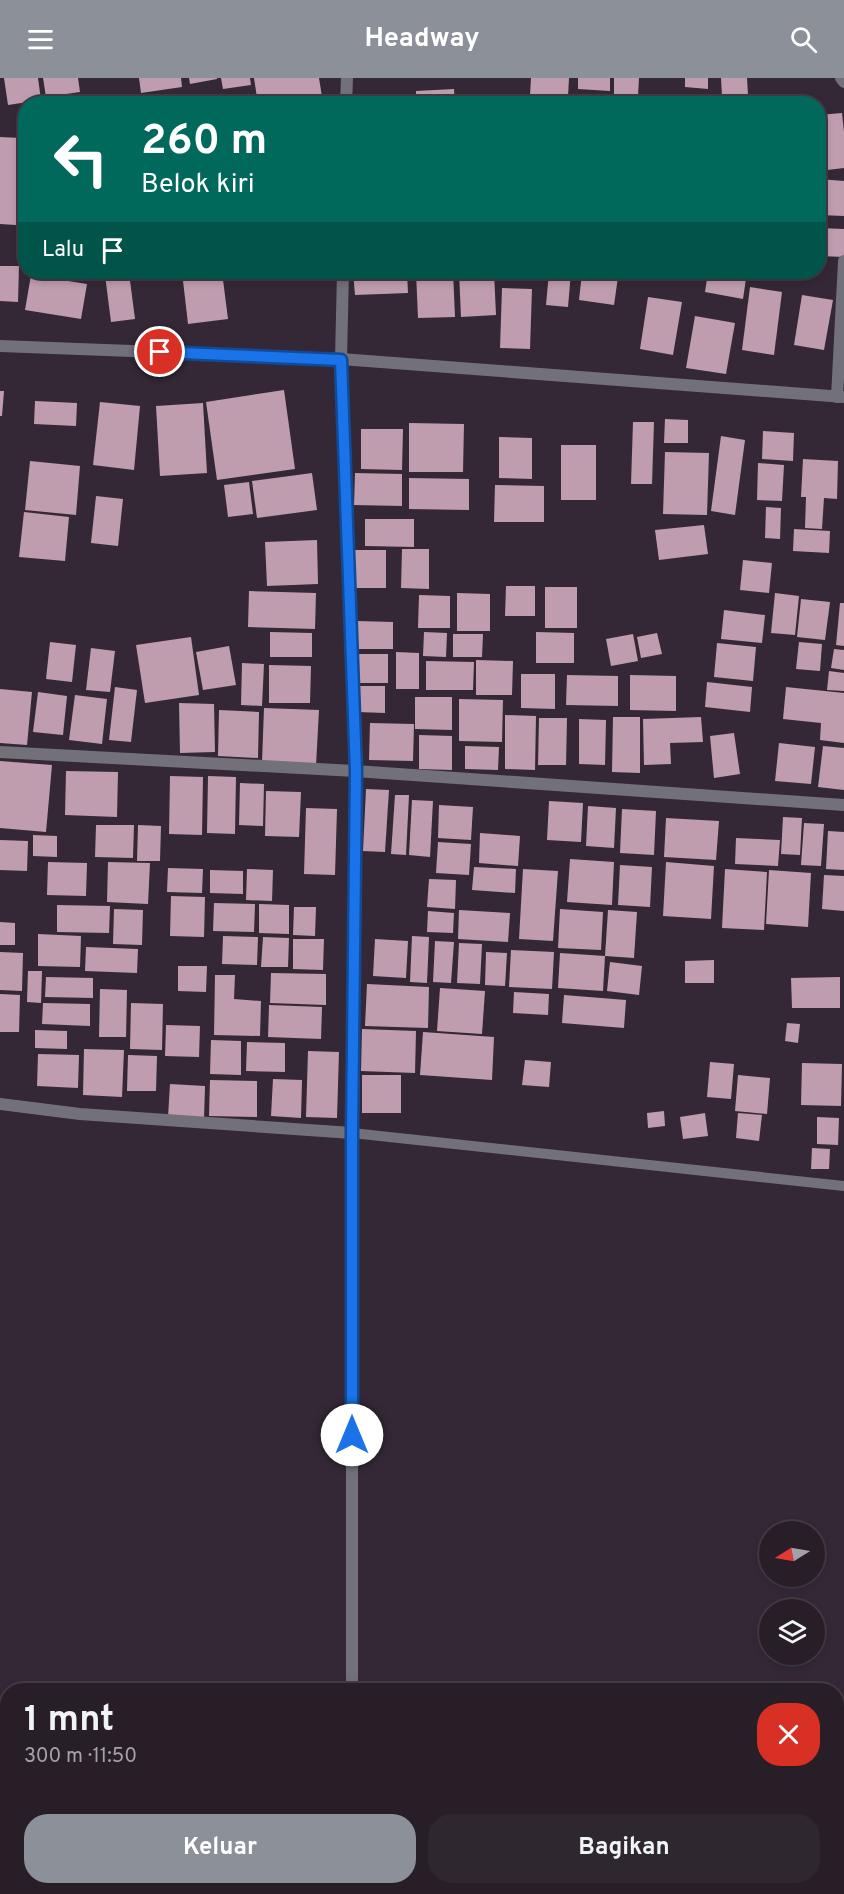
<!DOCTYPE html>
<html lang="id">
<meta charset="utf-8">
<style>
body{margin:0;font-family:Overpass,sans-serif;background:#2f2730;color:#f1f3f6;height:100vh;display:flex;flex-direction:column;font-size:22px;white-space:nowrap}
*{box-sizing:border-box;margin:0}
p{font-size:20px;color:#a4a2a8}
.icon{flex:none;width:33px;height:33px;fill:none;stroke:currentColor;stroke-width:2;stroke-linecap:round;stroke-linejoin:round}
.map{position:relative;flex:1;overflow:hidden}
.drawer{position:absolute;left:0px;top:1605px;width:844px;height:212px;display:flex;flex-direction:column;background:#271e28;border-radius:24px 24px 0 0;box-shadow:0 3px 9px #0003,0 0 0 2px #433c45}
.drawer>*{flex:none}
.guide{position:absolute;left:18px;top:18px;width:808px;height:183px;border-radius:24px;box-shadow:0 3px 9px #0003,0 0 0 2px #433c45;background:#00695c;color:#fff;overflow:hidden}
.needle{width:39px;rotate:259deg}
.fabs{position:absolute;left:759px;top:1443px;display:grid;gap:12px}
.fabs a{display:grid;place-items:center;width:66px;height:66px;border-radius:50%;background:#271e28;box-shadow:0 3px 9px #0003,0 0 0 2px #433c45;font-size:30px}
.pin{position:absolute;display:grid;place-items:center;width:51px;height:51px;color:#fff;margin:-26px;border:3px solid #fff;border-radius:50%;box-shadow:0 2px 6px #0007}
.me{position:absolute;width:66px;margin:-33px;rotate:0deg;stroke-linejoin:round;filter:drop-shadow(0 0 4px #0008)}
.turn{display:flex;align-items:center;gap:21px;height:126px;padding:0 24px;font-size:27px}
.turn .icon{width:78px;height:78px;stroke-width:2.5}
.turn b{display:block;font-size:42px;line-height:51px}
.then{display:flex;align-items:center;height:57px;padding:0 24px;background:#0003;gap:12px;font-size:22px}
.round{display:grid;place-items:center;flex:none;width:63px;height:63px;border-radius:24px;background:#2f2730}
.head{display:flex;align-items:center;justify-content:space-between;height:102px;padding:0 24px}
h1{font-size:36px;font-weight:700;line-height:45px}
.button{display:flex;gap:12px;margin-top:auto;padding:12px 24px}
.button a{flex:1;height:69px;border-radius:24px;background:#8c9099;color:#fff;font-size:24px;font-weight:700;line-height:69px;text-align:center}
.button a+a{background:#2f2730;color:#f1f3f6}
header{display:flex;justify-content:space-between;align-items:center;height:78px;padding:0 24px;background:#8c9099;color:#fff;font-size:27px;font-weight:700}
.map>svg:first-child{display:block}
</style>
<header><svg class="icon" aria-label="menu" viewBox="0 0 24 24"><path d="M4 6h16M4 12h16M4 18h16"/></svg>Headway<svg class="icon" aria-label="search" viewBox="0 0 24 24"><circle cx="10" cy="10" r="6"/><path d="M15 15l6 6"/></svg></header>
<div class="map">
<svg width="844" height="1816" viewBox="0 0 844 1816">
<rect width="100%" height="100%" fill="#342836"/>
<g fill="#bf9dae">
<path d="M4,0H38L41,22L8,27Z"/>
<path d="M43,0H78L80,14L46,19Z"/>
<path d="M139,0H181L182,9L141,15Z"/>
<path d="M189,0H217V1L190,6Z"/>
<path d="M221,0H250L251,7L223,11Z"/>
<path d="M254,0H319L323,25L258,26Z"/>
<path d="M531,0H569L568,19L530,17Z"/>
<path d="M578,0H610V13L578,11Z"/>
<path d="M614,0H639L638,18L614,17Z"/>
<path d="M685,0H708V11L685,9Z"/>
<path d="M721,0H747L748,17L722,18Z"/>
<path d="M454,11L455,26H416V13Z"/>
<path d="M842,35L844,54V90L819,93V37Z"/>
<path d="M0,59L21,60L16,147L0,146Z"/>
<path d="M819,101L844,103V138L819,137Z"/>
<path d="M819,150L844,151V179L819,178Z"/>
<path d="M0,188H19L18,224L0,223Z"/>
<path d="M182,194H222L228,241L188,246Z"/>
<path d="M353,194H407L408,215L355,217Z"/>
<path d="M416,194H453L455,239L418,240Z"/>
<path d="M459,194H494L496,237L461,239Z"/>
<path d="M549,194H571L568,229L546,227Z"/>
<path d="M708,194H747L743,221L705,214Z"/>
<path d="M129,195L135,241L111,244L105,197Z"/>
<path d="M582,195L618,199L614,227L579,222Z"/>
<path d="M31,197L87,206L81,241L25,232Z"/>
<path d="M750,209L782,214L774,277L742,272Z"/>
<path d="M502,210L532,211L530,271L500,270Z"/>
<path d="M802,217L833,222L824,272L794,267Z"/>
<path d="M648,219L682,224L673,277L640,271Z"/>
<path d="M695,238L735,245L726,296L686,290Z"/>
<path d="M284,312L295,391L217,402L206,324Z"/>
<path d="M0,313H4L2,338H0Z"/>
<path d="M35,323L77,325L76,348L34,346Z"/>
<path d="M100,324L140,328L134,392L93,387Z"/>
<path d="M203,325L207,395L160,398L156,328Z"/>
<path d="M665,341L688,342V365H664Z"/>
<path d="M633,344H654L652,406H631Z"/>
<path d="M409,345L464,346L463,394H409Z"/>
<path d="M361,351H403L402,392L361,391Z"/>
<path d="M763,353L794,355L793,383L762,381Z"/>
<path d="M721,358L745,362L735,437L711,433Z"/>
<path d="M499,359L532,360V401L499,400Z"/>
<rect x="561" y="367" width="35" height="55"/>
<path d="M665,374L709,375L707,437L663,436Z"/>
<path d="M803,381L838,383L837,421L824,420L822,451L805,450L806,419H801Z"/>
<path d="M30,383L80,388L76,437L25,432Z"/>
<path d="M758,385L784,387L782,423L757,422Z"/>
<path d="M312,395L317,432L257,440L252,403Z"/>
<path d="M355,395L402,396V428L354,427Z"/>
<path d="M409,400L469,401V432L409,431Z"/>
<path d="M249,404L253,436L228,439L224,407Z"/>
<path d="M495,407L544,408V444H494Z"/>
<path d="M96,418L123,421L118,468L91,465Z"/>
<path d="M766,429L781,430L780,461L765,460Z"/>
<path d="M24,434L69,439L65,483L19,479Z"/>
<path d="M365,441H414V469L365,468Z"/>
<path d="M704,447L708,476L659,482L655,452Z"/>
<path d="M794,451L830,453L829,475L793,473Z"/>
<path d="M317,462L318,506L267,508L265,464Z"/>
<path d="M402,471H429V511L401,510Z"/>
<rect x="355" y="472" width="31" height="38"/>
<path d="M743,482L772,485L769,515L740,512Z"/>
<path d="M506,508H535V538H505Z"/>
<rect x="545" y="509" width="32" height="41"/>
<path d="M249,513L316,515L315,551L248,549Z"/>
<path d="M457,515L490,516V553H457Z"/>
<path d="M775,515L799,518L795,557L771,555Z"/>
<path d="M419,517L450,518V550H418Z"/>
<path d="M801,521L830,524L825,562L797,559Z"/>
<path d="M840,525H844V568L836,567Z"/>
<path d="M724,532L765,537L762,565L721,561Z"/>
<path d="M357,543L393,544V571H357Z"/>
<path d="M270,554L312,555V579H270Z"/>
<path d="M424,554L447,555L446,579L423,578Z"/>
<path d="M536,554L574,555V585H536Z"/>
<path d="M657,555L662,576L641,580L637,559Z"/>
<path d="M453,556H483L482,579H453Z"/>
<path d="M633,556L638,583L611,588L606,561Z"/>
<path d="M191,559L199,617L145,625L136,567Z"/>
<path d="M50,564L76,567L72,604L46,601Z"/>
<path d="M799,564L822,566L820,593L796,591Z"/>
<path d="M717,565L756,569L753,603L714,599Z"/>
<path d="M229,568L236,607L203,612L196,574Z"/>
<path d="M91,570L115,573L110,614L86,612Z"/>
<path d="M834,571L844,572V592L831,590Z"/>
<path d="M396,574L419,575V611H396Z"/>
<rect x="355" y="576" width="33" height="29"/>
<path d="M476,582L513,583L512,617H476Z"/>
<path d="M426,583L474,584L473,612H426Z"/>
<path d="M242,585L264,586L262,628L241,627Z"/>
<path d="M269,587L311,588L310,625H269Z"/>
<path d="M829,593L844,595V613L827,612Z"/>
<path d="M521,596H555V631L521,630Z"/>
<path d="M567,597L618,598V628L566,627Z"/>
<path d="M630,597L676,598V633L630,632Z"/>
<path d="M707,604L752,609L750,634L705,629Z"/>
<path d="M357,608H385V635L357,634Z"/>
<path d="M115,609L137,612L131,664L109,662Z"/>
<path d="M786,609L844,615V665L820,662L821,645L783,641Z"/>
<path d="M0,611L32,614L27,667L0,665Z"/>
<path d="M38,614L67,618L63,657L33,654Z"/>
<path d="M75,617L107,621L102,666L69,662Z"/>
<path d="M415,619H452V652L415,651Z"/>
<path d="M459,621L503,622L502,664L459,663Z"/>
<path d="M179,625L214,626L215,674L180,675Z"/>
<path d="M264,630L319,632L316,688L262,685Z"/>
<path d="M219,632L259,634L258,680L218,678Z"/>
<path d="M505,637L536,638L535,692L505,691Z"/>
<path d="M613,639H640V695L612,694Z"/>
<path d="M701,639L703,664L670,665L671,686L644,687L643,641Z"/>
<path d="M539,640H567L566,687H538Z"/>
<path d="M579,641L606,642L605,687L579,686Z"/>
<path d="M370,645L414,646L413,683L369,682Z"/>
<path d="M734,655L740,696L714,700L710,658Z"/>
<path d="M419,657L452,658V692L419,691Z"/>
<path d="M779,665L815,669L811,706L775,703Z"/>
<path d="M465,668L499,669L498,692L465,691Z"/>
<path d="M823,668L844,670V712L818,709Z"/>
<path d="M0,683L52,687L46,754L0,750Z"/>
<path d="M66,693L118,694L117,739L65,737Z"/>
<path d="M170,698L203,699L202,757L169,756Z"/>
<path d="M208,698L236,699L235,756L207,755Z"/>
<path d="M240,705L264,706L263,748L239,747Z"/>
<path d="M366,711L389,712L385,774L363,773Z"/>
<path d="M266,713L301,714L299,759L265,758Z"/>
<path d="M395,717H409L406,777L391,776Z"/>
<path d="M412,722L433,723L430,779L409,777Z"/>
<path d="M549,723L583,725L581,764L547,762Z"/>
<path d="M439,727L473,729L471,762L438,760Z"/>
<path d="M588,728L616,730L614,770L586,768Z"/>
<path d="M306,730L337,731L335,797L304,796Z"/>
<path d="M622,731L656,733L654,777L620,775Z"/>
<path d="M783,739L802,740L800,777L781,776Z"/>
<path d="M666,740L719,743L716,782L664,779Z"/>
<path d="M804,745L824,746L821,788L801,787Z"/>
<path d="M96,747H134L133,780L95,779Z"/>
<path d="M138,747L161,748L160,783H137Z"/>
<path d="M828,753L844,754V792L826,791Z"/>
<path d="M480,755L520,758L518,788L479,785Z"/>
<path d="M33,757L57,758V779L33,778Z"/>
<path d="M736,760L780,762L778,788L735,786Z"/>
<path d="M0,762L28,763L27,793L0,792Z"/>
<path d="M438,764L471,766L469,797L436,795Z"/>
<path d="M570,781L614,784L612,827L567,824Z"/>
<path d="M48,784L87,785L86,818L47,817Z"/>
<path d="M108,784L150,785L148,826L107,824Z"/>
<path d="M666,784L714,788L711,841L663,838Z"/>
<path d="M620,787L652,789L650,829L618,827Z"/>
<path d="M474,789L516,791L515,815L472,812Z"/>
<path d="M168,790L203,791L202,815L167,814Z"/>
<path d="M247,791L273,792L272,823L246,822Z"/>
<path d="M523,791L558,793L553,863L519,861Z"/>
<path d="M725,791L767,794L764,852L722,850Z"/>
<path d="M210,792L243,793V816L210,815Z"/>
<path d="M769,792L811,795L808,849L766,846Z"/>
<path d="M824,797L844,798V833L822,831Z"/>
<path d="M429,801L456,802L455,831L427,829Z"/>
<path d="M171,818L205,819L204,859L170,858Z"/>
<path d="M214,825L255,826L254,854L213,853Z"/>
<path d="M259,826L289,827V856L259,855Z"/>
<path d="M57,827L110,828L109,855L57,854Z"/>
<path d="M294,829H316L315,858L293,857Z"/>
<path d="M114,831L143,832L142,867L113,866Z"/>
<path d="M560,831L603,834L601,872L558,870Z"/>
<path d="M459,832L510,835L508,864L458,861Z"/>
<path d="M608,832L637,834L634,880L605,878Z"/>
<path d="M428,833L454,835L453,855L427,854Z"/>
<path d="M0,844L15,845V867H0Z"/>
<path d="M38,856L81,858L80,889L38,888Z"/>
<path d="M223,858L258,859L257,887L222,886Z"/>
<path d="M412,858L429,859L427,905L410,904Z"/>
<path d="M263,859L289,860L288,889H261Z"/>
<path d="M293,861H324L323,892L293,891Z"/>
<path d="M375,861L408,863L406,900L373,898Z"/>
<path d="M435,863L454,864L451,905L433,904Z"/>
<path d="M459,865L482,866L480,906L457,905Z"/>
<path d="M86,869L138,871L137,895L85,893Z"/>
<path d="M511,872L554,874L552,911L509,909Z"/>
<path d="M0,874L23,875L22,913L0,912Z"/>
<path d="M486,874L507,875L505,908L485,907Z"/>
<path d="M560,875L605,878L603,913L558,910Z"/>
<path d="M714,882V905H685V883Z"/>
<path d="M610,884L642,888L639,917L607,913Z"/>
<path d="M178,888H207L206,914L178,913Z"/>
<path d="M28,893H42L41,925L27,924Z"/>
<path d="M271,895L326,896V927L270,925Z"/>
<path d="M215,897H235L234,921L261,923L260,958L214,957Z"/>
<path d="M46,899L93,900V920L45,919Z"/>
<path d="M840,899V930H792L791,900Z"/>
<path d="M367,906L429,909L428,950L365,948Z"/>
<path d="M440,910L485,913L482,956L437,953Z"/>
<path d="M100,911L127,912L126,959H99Z"/>
<path d="M514,914L549,916L548,937L513,935Z"/>
<path d="M0,916L20,917L19,954H0Z"/>
<path d="M564,917L626,922L624,950L562,945Z"/>
<path d="M43,925L90,926V948L42,946Z"/>
<path d="M131,925L163,926L162,972L130,971Z"/>
<path d="M269,927L322,929L321,961L268,959Z"/>
<path d="M787,945L800,946L798,965L785,963Z"/>
<path d="M166,947L200,948L199,979L165,978Z"/>
<path d="M362,951L416,953L415,995L361,993Z"/>
<path d="M35,952L67,953V971L35,970Z"/>
<path d="M423,954L494,959L492,1002L420,997Z"/>
<path d="M211,962L241,963V997L210,996Z"/>
<path d="M247,964L285,965V994L246,993Z"/>
<path d="M84,971L124,972L122,1019L83,1017Z"/>
<path d="M308,973L339,974L337,1040L306,1039Z"/>
<path d="M38,976L79,977L78,1010L37,1008Z"/>
<path d="M128,977L157,978L156,1013H127Z"/>
<path d="M525,982L551,984L549,1009L522,1007Z"/>
<path d="M710,984L734,986L731,1021L707,1019Z"/>
<path d="M802,985L842,986L841,1028L801,1027Z"/>
<rect x="362" y="997" width="39" height="38"/>
<path d="M738,997L770,1000L767,1036L735,1033Z"/>
<path d="M273,1001L302,1002L301,1040L271,1038Z"/>
<path d="M210,1002L257,1003V1039L209,1038Z"/>
<path d="M170,1006L205,1008L204,1040L168,1039Z"/>
<path d="M664,1033L665,1048L648,1050L647,1035Z"/>
<path d="M705,1035L708,1058L683,1061L680,1039Z"/>
<path d="M738,1035L762,1037L759,1063L736,1060Z"/>
<path d="M817,1039L839,1040L838,1067L817,1066Z"/>
<path d="M812,1070L830,1071L829,1091H811Z"/>
</g>
<g fill="none" stroke-linecap="round" stroke-linejoin="round">
<path stroke="#727078" stroke-width="10" d="M352,1055L844,1108"/>
<g stroke="#727078" stroke-width="12">
<path d="M841,0L844,4"/>
<path d="M346,26L347,0"/>
<path d="M343,194L341,281L355,693L352,1055V1612"/>
<path d="M0,268L341,281L844,319"/>
<path d="M837,319L844,183"/>
<path d="M0,674L355,693L844,727"/>
<path d="M0,1026L80,1036L352,1055"/>
<path d="M352,1809V1816"/>
</g>
</g>
<g fill="none" stroke-linecap="round" stroke-linejoin="round">
<defs>
<path id="route" d="M160,274L341,282L356,693L352,1055V1357"/>
</defs>
<use href="#route" stroke="#114b97" stroke-width="15"/>
<use href="#route" stroke="#1a73e8" stroke-width="10"/>
</g>
</svg>
<div class="fabs">
<a><svg class="needle" viewBox="-14 -14 28 28"><path d="M0-13l5 13h-10z" fill="#e53935"/><path d="M0 13l5-13h-10z" fill="#a4a2a8"/></svg></a>
<a><svg class="icon" aria-label="layers" viewBox="0 0 24 24"><path d="M12 4l9 5-9 5-9-5zM3 14l9 5 9-5"/></svg></a>
</div>
<div class="pin" style="left:160px;top:274px;background:#d93025"><svg class="icon" aria-label="arrive" viewBox="0 0 24 24"><path d="M6 21V4h12l-3 4 3 4H6"/></svg></div>
<svg class="me" style="left:352px;top:1357px" viewBox="-20 -20 40 40"><circle r="19" fill="#fff"/><path d="M0-13L10 11 0 6-10 11z" fill="#1a73e8"/></svg>
<div class="guide">
<div class="turn"><svg class="icon" aria-label="left" viewBox="0 0 24 24"><path d="M17 20v-9H6M10 6l-5 5 5 5"/></svg><div><b>260 m</b>Belok kiri</div></div>
<div class="then">Lalu<svg class="icon" aria-label="arrive" viewBox="0 0 24 24"><path d="M6 21V4h12l-3 4 3 4H6"/></svg></div>
</div>
<section class="drawer">
<div class="head"><div><h1>1 mnt</h1><p>300 m · 11:50</p></div><a class="round" style="background:#d93025;color:#fff"><svg class="icon" aria-label="close" viewBox="0 0 24 24"><path d="M6 6l12 12M18 6L6 18"/></svg></a></div>
<div class="button"><a>Keluar</a><a>Bagikan</a></div>
</section>
</div>
